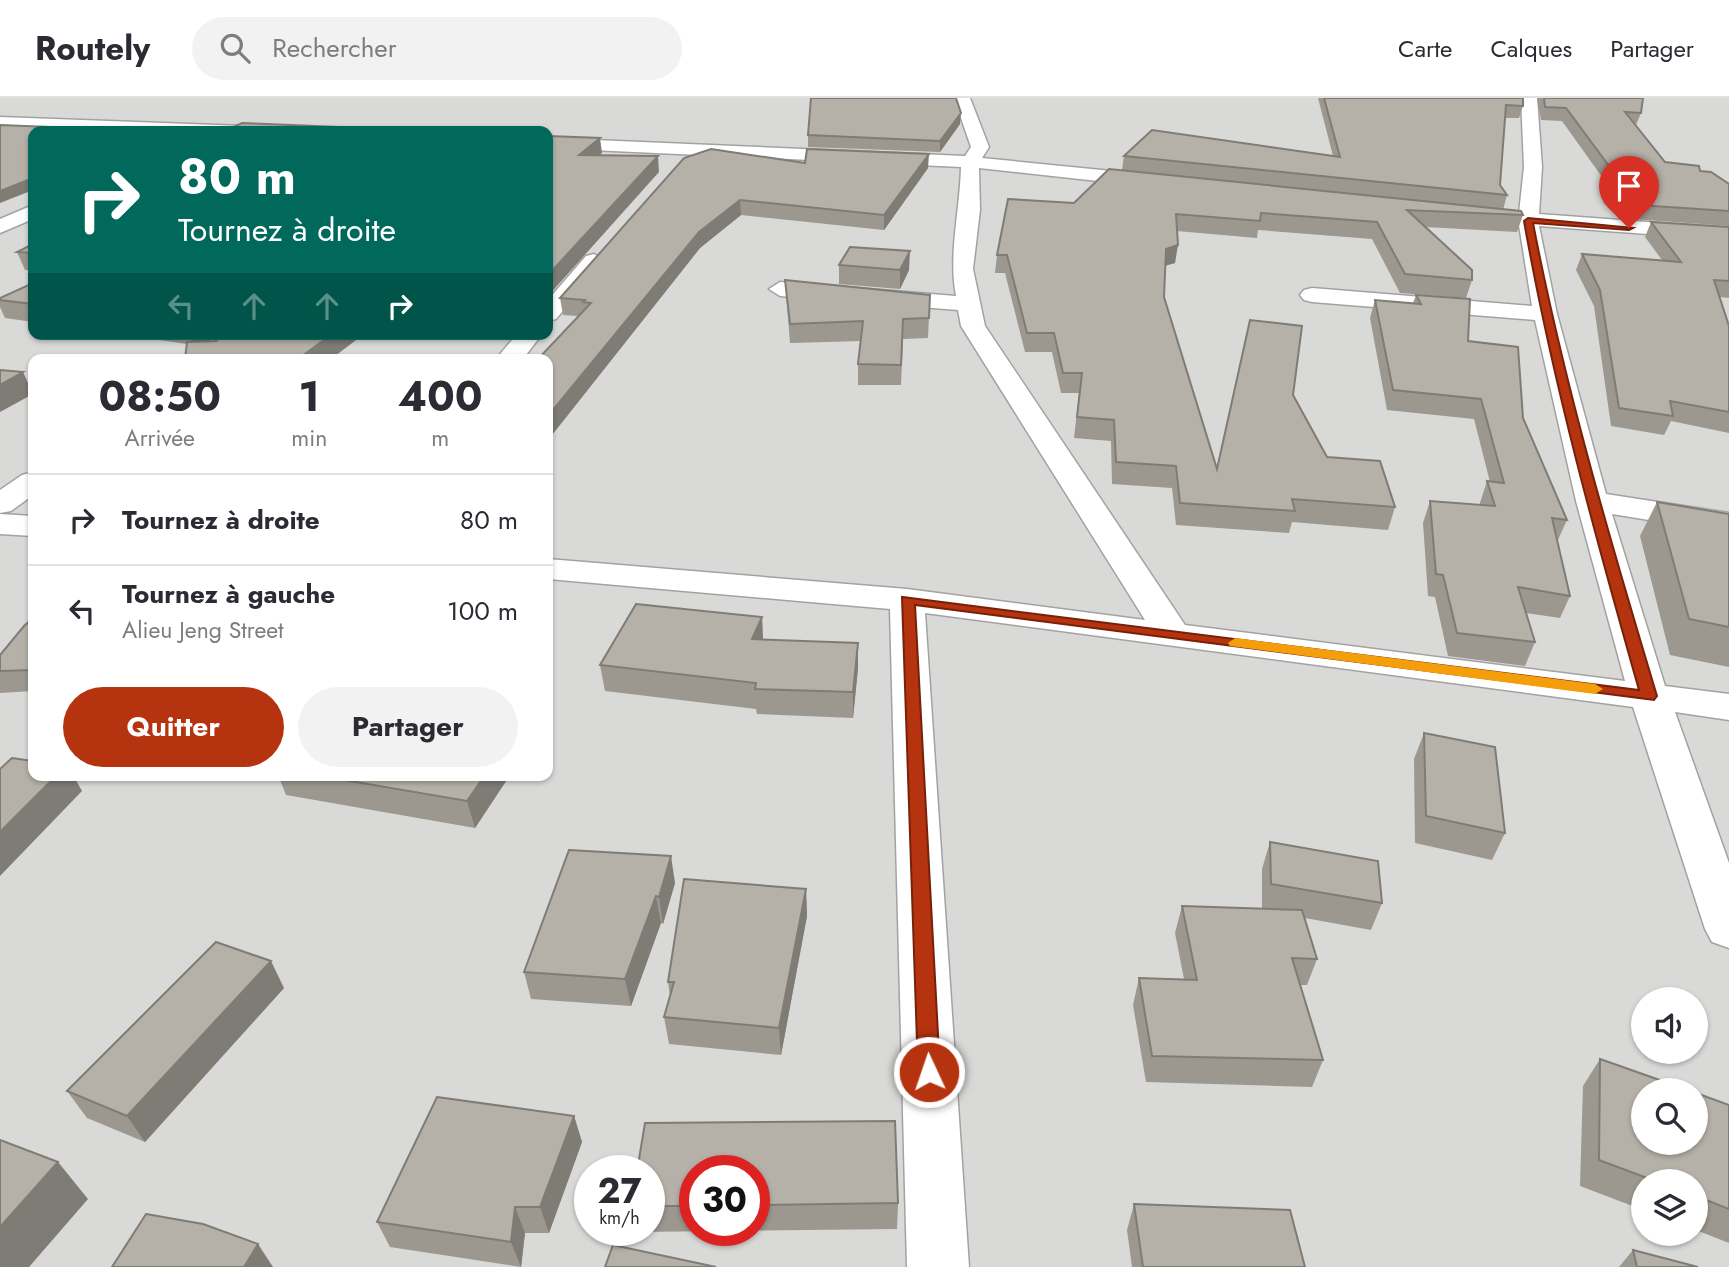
<!DOCTYPE html>
<html lang="fr">
<meta charset="utf-8">
<style>
body{margin:0;font-family:Jost,sans-serif;background:#f2f2f3;color:#2b2b33;height:100vh;display:flex;flex-direction:column;font-size:26px;white-space:nowrap}
*{box-sizing:border-box;margin:0}
p{font-size:23px;color:#7c7c81}
.icon{flex:none;width:38px;height:38px;fill:none;stroke:currentColor;stroke-width:2;stroke-linecap:round;stroke-linejoin:round}
.map{position:relative;flex:1;overflow:hidden}
.details{position:absolute;left:28px;top:256px;width:525px;height:427px;display:flex;flex-direction:column;background:#fff;border-radius:14px;box-shadow:0 2px 5px #0004}
.details>*{flex:none}
.banner{position:absolute;left:28px;top:28px;width:525px;height:214px;border-radius:14px;box-shadow:0 2px 5px #0004;background:#00695c;color:#fff;overflow:hidden}
.tools{position:absolute;left:1631px;top:889px;display:grid;gap:14px}
.tools a{display:grid;place-items:center;width:77px;height:77px;border-radius:50%;background:#fff;box-shadow:0 2px 5px #0004;font-size:35px}
.speed{position:absolute;left:574px;top:1057px;display:flex;gap:14px;font-size:35px;font-weight:700;text-align:center}
.speed>*{display:grid;place-content:center;width:91px;height:91px;border-radius:50%;background:#fff;box-shadow:0 2px 5px #0004;line-height:1}
.speed small{font-size:18px;font-weight:400}
.speed .limit{border:10px solid #d22;background:#fff;color:#111}
.pin{position:absolute;display:grid;place-items:center;width:60px;height:60px;color:#fff;margin:-72px -30px;border-radius:50% 50% 50% 0;rotate:-45deg;box-shadow:0 0 7px #0007}
.pin .icon{rotate:45deg}
.me{position:absolute;width:77px;margin:-38px;rotate:357deg;stroke-linejoin:round;filter:drop-shadow(0 0 5px #0008)}
.turn{display:flex;align-items:center;gap:24px;height:147px;padding:0 35px;font-size:32px}
.turn .icon{width:91px;height:91px;stroke-width:2.5}
.turn b{display:block;font-size:49px;line-height:60px}
.lanes{display:flex;align-items:center;height:66px;padding:0 35px;background:#0003;justify-content:center;gap:35px;direction:ltr}
.lanes .off{opacity:.35}
.eta{display:flex;justify-content:space-evenly;align-items:center;height:119px;text-align:center}
.eta b{font-size:42px;font-weight:700;line-height:49px}
.primary-button{display:flex;gap:14px;margin-top:auto;padding:14px 35px}
.primary-button a{flex:1;height:80px;border-radius:42px;background:#b63310;color:#fff;font-size:28px;font-weight:700;line-height:80px;text-align:center}
.primary-button a+a{background:#f2f2f3;color:#2b2b33}
ul{padding:0;list-style:none}
li{display:flex;align-items:center;gap:21px;height:91px;padding:0 35px;border-top:2px solid #e1e1e2}
li div{flex:1}
li b{display:block;font-size:26px}
li em{font-style:normal}
header{display:flex;align-items:center;gap:42px;box-sizing:border-box;height:98px;padding:0 35px;background:#fff;border-bottom:2px solid #e1e1e2}
header strong{font-size:33px}
nav{display:flex;gap:38px;margin-inline-start:auto;font-size:24px}
.search{width:490px;height:63px;background:#f2f2f3;display:flex;align-items:center;gap:18px;box-sizing:border-box;padding:0 24px;border-radius:38px;color:#7c7c81;font-size:26px}
.map>svg:first-child{display:block}
</style>
<header>
<strong>Routely</strong>
<div class="search"><svg class="icon" aria-label="search" viewBox="0 0 24 24"><circle cx="10" cy="10" r="6"/><path d="M15 15l6 6"/></svg>Rechercher</div>
<nav><a>Carte</a><a>Calques</a><a>Partager</a></nav>
</header>
<div class="map">
<svg width="1729" height="1169" viewBox="0 0 1729 1169">
<rect width="100%" height="100%" fill="#ecebe2"/>
<path fill="#d9d9d8" fill-rule="evenodd" d="M0,0H1729V1169H0ZM33,33H548V236H33ZM33,261H548V677H33ZM1643,901H1696V954H1643ZM1643,992H1696V1045H1643ZM590,1073H649V1132H590ZM695,1073H754V1132H695ZM1643,1083H1696V1136H1643Z"/>
<g fill="none" stroke-linecap="round" stroke-linejoin="round">
<defs>
<g id="minor">
<path d="M954,0H970L989,49L982,60L1152,77L1161,83L1152,89L979,70L980,112L973,171L985,228L1185,527L1625,583L1576,403L1535,222L1312,204L1304,202L1300,197L1304,192L1312,190L1532,208L1519,127L1469,123L1459,117L1469,111L1519,115L1524,69L1521,0H1537L1542,69L1539,116L1729,130V142L1539,128L1557,216L1606,396L1729,415V435L1612,416L1665,588L1729,596V622L1675,614L1729,765V850L1712,844L1705,831L1633,609L925,515L969,1169H907L890,511L548,481V461L907,491L1145,522L961,228L958,212L780,198L769,191L780,184L956,198C948,156 960,112 961,69L548,50V40L965,58L971,49Z"/>
<path d="M0,19L245,28L253,33H118L0,29Z"/>
<path d="M33,107V121L0,135V121Z"/>
<path d="M594,156L605,163L556,221L548,223V202L586,158Z"/>
<path d="M517,236H542L523,261H496Z"/>
<path d="M33,374V397L11,413L0,415V392L22,377Z"/>
<path d="M0,416L33,418V438L0,436Z"/>
</g>
</defs>
<use href="#minor" stroke="#a2a2a2" stroke-width="3"/>
<use href="#minor" fill="#fff" fill-rule="evenodd"/>
</g>
<g fill="#9c9890" fill-rule="evenodd">
<path d="M1318,0H1523V8L1519,20H1505L1500,87L1507,97L1503,112L1523,117L1517,134L1426,129L1472,182L1466,200L1400,195L1372,141L1258,132L1257,140L1177,133L1175,165L1165,168L1164,199L1217,371L1293,297L1327,359L1395,409L1388,432L1292,424L1289,435L1176,427L1172,390L1112,386L1111,343L1074,340L1079,295H1061L1052,254H1025L1005,175H995L997,157L1122,72L1124,58H1333Z"/>
<path d="M1537,0H1643L1641,15L1636,27L1665,64L1700,73L1729,86V128L1632,121L1562,23L1541,22Z"/>
<path d="M960,26L940,54L808,49V37Z"/>
<path d="M805,65L928,70L884,132L741,117L700,150L548,342V261L578,218L563,217L560,200Z"/>
<path d="M1651,124L1729,129V200L1720,199L1729,228V335L1671,323L1664,337L1611,328L1594,208L1576,172L1582,156L1662,162L1645,139Z"/>
<path d="M33,146V172H25L17,154Z"/>
<path d="M839,167L909,172L900,191L839,186Z"/>
<path d="M785,182L930,197L928,240L903,241L901,287H858V266L861,243L790,245Z"/>
<path d="M33,185V224L5,220L0,209V200Z"/>
<path d="M1416,197L1468,243L1523,320L1567,422L1557,444L1570,498L1560,520L1526,515L1535,544L1525,568L1448,558L1435,499L1428,498L1423,425L1430,403L1480,407V405L1487,383L1490,384L1474,321L1387,312L1370,220L1375,202L1413,205Z"/>
<path d="M119,236H218L209,243L364,236L187,246Z"/>
<path d="M1657,404L1729,416V569L1670,557L1640,438Z"/>
<path d="M762,519L763,541L858,570L853,620L757,616L756,611L605,593L600,567Z"/>
<path d="M33,520V593L0,595V557Z"/>
<path d="M1424,635L1505,735L1492,762L1415,745L1414,661Z"/>
<path d="M278,677H510L475,730L286,697Z"/>
<path d="M1270,744L1382,805L1371,832L1305,820L1317,861L1307,887H1300L1323,962L1312,989L1146,984L1133,907L1139,880L1184,881L1175,835L1182,808L1262,811V771Z"/>
<path d="M675,785L663,826L661,825L631,908L531,901L524,874Z"/>
<path d="M806,791L807,818L781,957L669,946L664,919L670,898L668,884Z"/>
<path d="M284,890L145,1044L87,1020L67,993Z"/>
<path d="M1600,961L1729,1007V1145L1696,1132V1083H1643V1112L1580,1088L1583,988Z"/>
<path d="M574,1018L582,1044L549,1135H525L521,1169L390,1149L377,1124Z"/>
<path d="M895,1023L898,1105L897,1131L637,1134V1132H649V1073H637L645,1025ZM695,1073H754V1132H695Z"/>
<path d="M1134,1106L1305,1169H1132L1127,1132Z"/>
<path d="M1633,1152L1698,1169H1619Z"/>
</g>
<g fill="#7f7c76">
<path d="M961,15L960,26L940,54V43Z"/>
<path d="M600,40L602,55L581,72L579,57Z"/>
<path d="M929,56L928,70L884,132V117Z"/>
<path d="M658,58L659,74L548,198V177Z"/>
<path d="M33,80V92L0,105V93Z"/>
<path d="M740,102L741,117L700,150L548,342V318L699,134Z"/>
<path d="M1178,147L1175,165L1163,168L1166,151Z"/>
<path d="M910,153L909,172L900,191V172Z"/>
<path d="M189,236H218L195,254Z"/>
<path d="M332,236H364L331,261H298Z"/>
<path d="M23,274L33,296L0,314V287Z"/>
<path d="M762,519L763,545L752,541Z"/>
<path d="M858,545V570L853,620V594Z"/>
<path d="M57,677H73L82,693L0,778V734Z"/>
<path d="M485,677H510L475,730L467,703Z"/>
<path d="M671,758L675,785L663,826L659,799Z"/>
<path d="M806,791L807,818L781,957L779,930Z"/>
<path d="M656,798L661,825L631,908L625,881Z"/>
<path d="M271,863L284,890L145,1044L127,1018Z"/>
<path d="M574,1018L582,1044L549,1135L540,1109Z"/>
<path d="M58,1064L88,1101L29,1169H0V1129Z"/>
<path d="M515,1109L525,1135L521,1169L511,1144Z"/>
<path d="M258,1146L273,1169H244Z"/>
</g>
<g fill="#b5b1a8" stroke="#7f7c76" stroke-width="2">
<path d="M811,0H956L961,15L940,43L808,37Z"/>
<path d="M1324,0H1523V8L1506,7L1500,87L1507,97L1124,58L1152,32L1340,59Z"/>
<path d="M1544,0H1643L1641,15L1625,14L1665,64L1699,68L1700,73L1711,74L1729,86V113L1638,107L1566,10L1545,9Z"/>
<path d="M242,25L438,33H225Z"/>
<path d="M0,27L151,33H33V80L0,93Z"/>
<path d="M548,38L600,40L579,57L658,58L548,177Z"/>
<path d="M711,51L805,65L807,51L929,56L884,117L740,102L699,134L548,318V261H538L591,205L583,204L585,202L560,200L684,60Z"/>
<path d="M1109,71L1521,113L1523,117L1407,112L1472,172V182L1405,176L1377,124L1261,115L1260,123L1176,116L1178,147L1166,151L1164,199L1217,371L1250,222L1302,228L1293,297L1327,359L1380,363L1395,409L1292,401L1295,413L1180,405L1176,368L1116,364L1114,322L1077,319L1082,275H1063L1054,235H1027L1007,157H997L1008,101L1074,105Z"/>
<path d="M1651,124L1729,129V183L1714,182L1729,228V314L1670,303L1673,318L1619,310L1600,192L1582,156L1681,164Z"/>
<path d="M33,146V155L17,154Z"/>
<path d="M850,149L910,153L900,172L839,167Z"/>
<path d="M785,182L930,197L929,220L903,221L901,267L858,266L863,223L790,226Z"/>
<path d="M33,185V206L0,202V200Z"/>
<path d="M1416,197L1470,201L1468,243L1518,249L1523,320L1567,422L1552,420L1570,498L1518,489L1535,544L1457,535L1443,477L1436,476L1430,403L1495,408L1487,383L1504,385L1481,301L1393,292L1375,202L1421,206Z"/>
<path d="M224,236H332L298,261H185L187,244L216,243Z"/>
<path d="M0,272L23,274L0,287Z"/>
<path d="M1657,404L1729,416V529L1689,521Z"/>
<path d="M636,506L762,519L752,541L858,545L853,594L755,591L756,585L600,567Z"/>
<path d="M33,520V572L0,573V557L24,528Z"/>
<path d="M1424,635L1495,649L1505,735L1426,718Z"/>
<path d="M12,660L33,663V677H57L0,734V671Z"/>
<path d="M315,677H485L467,703Z"/>
<path d="M1270,744L1378,763L1382,805L1271,786Z"/>
<path d="M569,752L671,758L659,799L656,798L625,881L524,874Z"/>
<path d="M684,781L806,791L779,930L664,919L674,884H668Z"/>
<path d="M1182,808L1302,812L1317,861L1292,860L1323,962L1152,958L1139,880L1197,882Z"/>
<path d="M216,844L271,863L127,1018L67,993Z"/>
<path d="M1600,961L1688,992H1643V1045H1696V995L1729,1007V1111L1696,1098V1083H1655L1599,1062Z"/>
<path d="M437,999L574,1018L540,1109H515L511,1144L377,1124Z"/>
<path d="M895,1023L898,1105L754,1107V1073H695V1108H649V1073H637L645,1025Z"/>
<path d="M0,1042L58,1064L0,1129Z"/>
<path d="M1134,1106L1290,1112L1305,1169H1143Z"/>
<path d="M146,1116L203,1126L258,1146L244,1169H112Z"/>
<path d="M613,1147L716,1169H605Z"/>
<path d="M1633,1152L1698,1169H1637Z"/>
</g>
<path fill="#b63310" stroke="#76210a" stroke-width="2" d="M1528,120L1633,130L1629,132L1533,125C1564,286 1610,442 1657,598L1654,602L915,507L940,974L937,981L929,984L921,981L918,974L902,499L1639,592C1595,437 1552,282 1524,123Z"/>
<path fill="#f59e0b" d="M1235,540L1595,586L1603,591L1595,596L1230,548L1228,545Z"/>
</svg>
<div class="tools">
<a><svg class="icon" aria-label="sound" viewBox="0 0 24 24"><path d="M4 9h4l5-4v14l-5-4H4zM17 9q2 3 0 6"/></svg></a>
<a><svg class="icon" aria-label="search" viewBox="0 0 24 24"><circle cx="10" cy="10" r="6"/><path d="M15 15l6 6"/></svg></a>
<a><svg class="icon" aria-label="layers" viewBox="0 0 24 24"><path d="M12 4l9 5-9 5-9-5zM3 14l9 5 9-5"/></svg></a>
</div>
<div class="speed"><div>27<small>km/h</small></div><div class="limit">30</div></div>
<div class="pin" style="left:1629px;top:130px;background:#d93025"><svg class="icon" aria-label="arrive" viewBox="0 0 24 24"><path d="M6 21V4h12l-3 4 3 4H6"/></svg></div>
<svg class="me" style="left:929px;top:974px" viewBox="-20 -20 40 40"><circle r="17" fill="#b63310" stroke="#fff" stroke-width="3"/><path d="M0-11L8 9 0 5-8 9z" fill="#fff"/></svg>
<div class="banner">
<div class="turn"><svg class="icon" aria-label="right" viewBox="0 0 24 24"><path d="M7 20v-9h11M14 6l5 5-5 5"/></svg><div><b>80 m</b>Tournez à droite</div></div>
<div class="lanes"><svg class="icon off" aria-label="left" viewBox="0 0 24 24"><path d="M17 20v-9H6M10 6l-5 5 5 5"/></svg><svg class="icon off" aria-label="ahead" viewBox="0 0 24 24"><path d="M12 20V5M6 11l6-6 6 6"/></svg><svg class="icon off" aria-label="ahead" viewBox="0 0 24 24"><path d="M12 20V5M6 11l6-6 6 6"/></svg><svg class="icon" aria-label="right" viewBox="0 0 24 24"><path d="M7 20v-9h11M14 6l5 5-5 5"/></svg></div>
</div>
<section class="details">
<div class="eta">
<div><b>08:50</b><p>Arrivée</p></div>
<div><b>1</b><p>min</p></div>
<div><b>400</b><p>m</p></div>
</div>
<ul>
<li><svg class="icon" aria-label="right" viewBox="0 0 24 24"><path d="M7 20v-9h11M14 6l5 5-5 5"/></svg><div><b>Tournez à droite</b></div><em>80 m</em></li>
<li><svg class="icon" aria-label="left" viewBox="0 0 24 24"><path d="M17 20v-9H6M10 6l-5 5 5 5"/></svg><div><b>Tournez à gauche</b><p>Alieu Jeng Street</p></div><em>100 m</em></li>
</ul>
<div class="primary-button"><a>Quitter</a><a>Partager</a></div>
</section>
</div>
